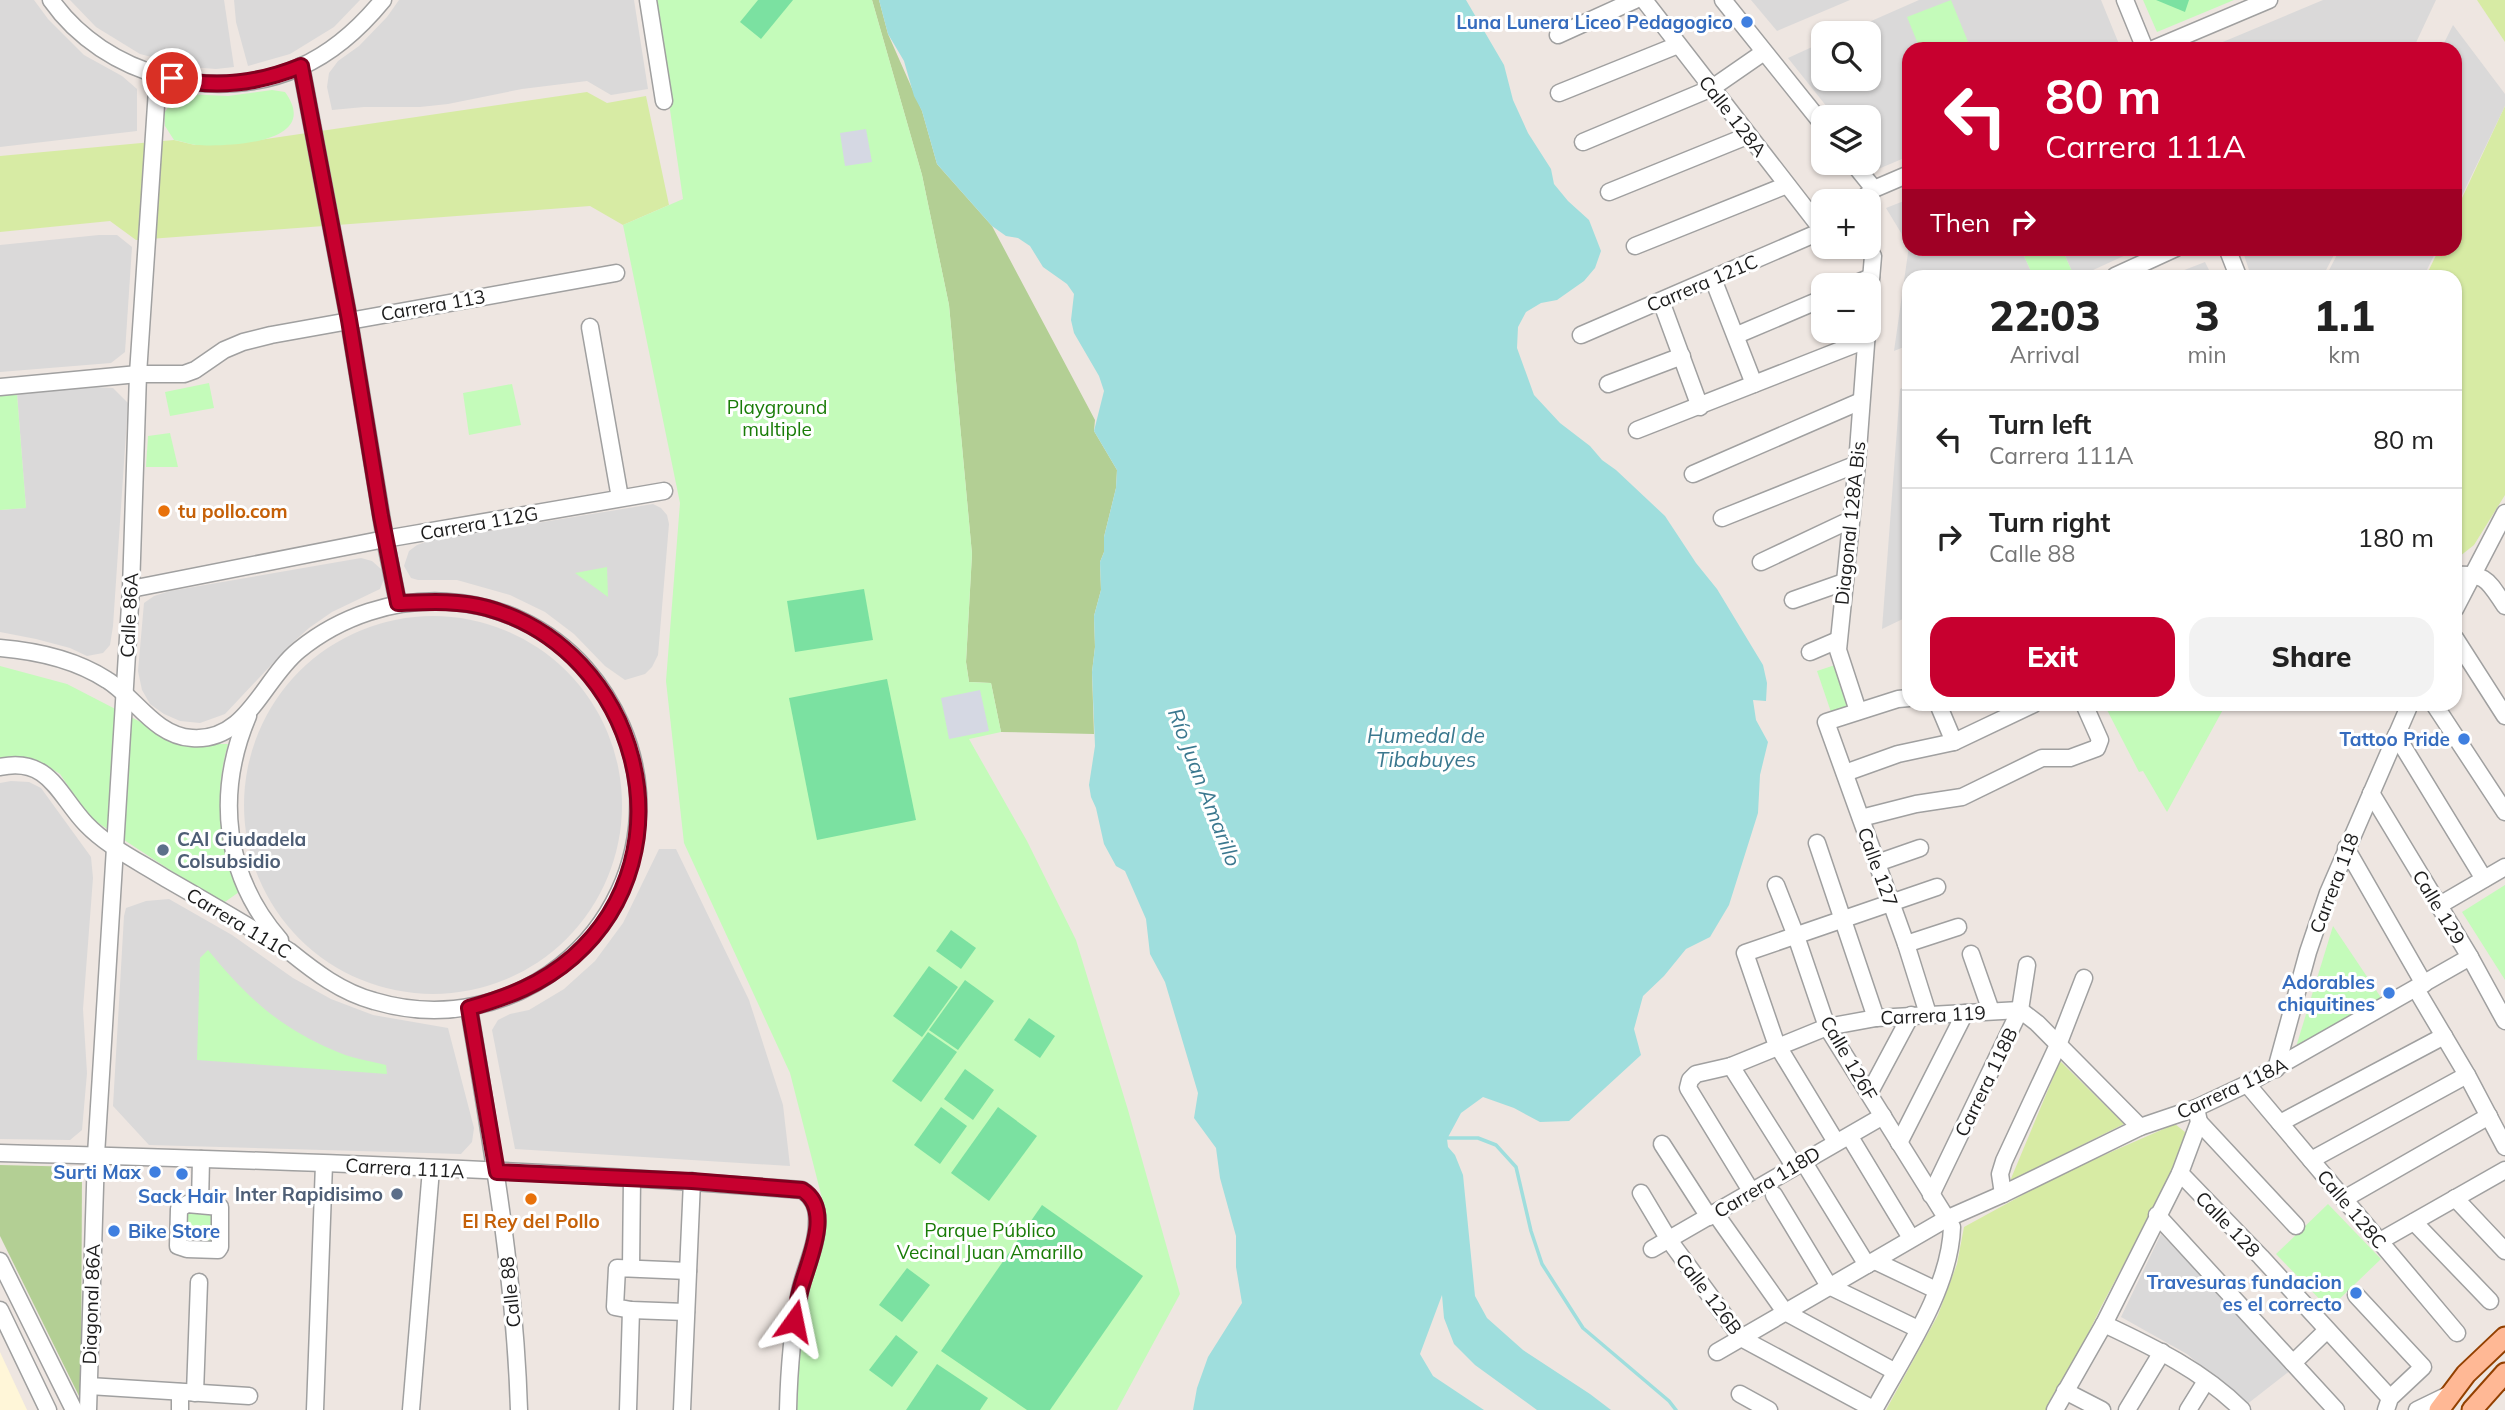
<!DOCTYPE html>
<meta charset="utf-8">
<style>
body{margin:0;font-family:Mulish,sans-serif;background:#f2f2f2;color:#222;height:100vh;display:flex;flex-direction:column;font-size:26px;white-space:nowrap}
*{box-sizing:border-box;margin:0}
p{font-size:23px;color:#767676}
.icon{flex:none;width:38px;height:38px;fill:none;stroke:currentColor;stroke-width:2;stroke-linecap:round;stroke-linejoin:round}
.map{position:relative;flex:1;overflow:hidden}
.panel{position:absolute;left:1902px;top:270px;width:560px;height:441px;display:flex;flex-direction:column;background:#fff;border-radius:21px;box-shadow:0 2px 5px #0004}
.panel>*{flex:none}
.hud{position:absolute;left:1902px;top:42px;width:560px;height:214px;border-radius:21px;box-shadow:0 2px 5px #0004;background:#c7002f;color:#fff;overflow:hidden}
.controls{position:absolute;left:1811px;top:21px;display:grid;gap:14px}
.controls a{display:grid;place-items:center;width:70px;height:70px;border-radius:14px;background:#fff;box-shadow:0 2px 5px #0004;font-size:35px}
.pin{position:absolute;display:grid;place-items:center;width:60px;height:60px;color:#fff;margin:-30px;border:4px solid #fff;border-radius:50%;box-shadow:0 2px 7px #0007}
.me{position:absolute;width:77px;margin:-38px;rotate:12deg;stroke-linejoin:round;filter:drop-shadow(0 0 5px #0008)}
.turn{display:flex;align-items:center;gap:24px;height:147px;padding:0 28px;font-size:32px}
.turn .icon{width:91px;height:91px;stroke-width:2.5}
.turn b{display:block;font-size:49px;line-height:60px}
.then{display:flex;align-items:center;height:66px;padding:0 28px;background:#0003;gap:14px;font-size:26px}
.eta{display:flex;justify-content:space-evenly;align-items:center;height:119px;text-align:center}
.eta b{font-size:42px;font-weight:800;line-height:49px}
.cta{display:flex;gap:14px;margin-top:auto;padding:14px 28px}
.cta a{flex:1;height:80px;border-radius:21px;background:#c7002f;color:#fff;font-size:28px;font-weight:800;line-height:80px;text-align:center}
.cta a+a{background:#f2f2f2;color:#222}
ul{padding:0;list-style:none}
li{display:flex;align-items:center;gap:21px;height:98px;padding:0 28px;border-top:2px solid #e0e0e0}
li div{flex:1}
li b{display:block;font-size:26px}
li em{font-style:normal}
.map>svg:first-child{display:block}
</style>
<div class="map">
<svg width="2505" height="1410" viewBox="0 0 2505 1410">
<rect width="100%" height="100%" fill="#eee6e1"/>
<g fill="#dad9d9">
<path d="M0,0H34L48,19L84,55L122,76L137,89V131L0,147Z"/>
<path d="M70,0H224L234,67L216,69L190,67L140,54L96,27Z"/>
<path d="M234,0H360L334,27L290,54L248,66L236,22Z"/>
<path d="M399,0H634L648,89L611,95L587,81L522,89L448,104L420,107H364L332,110L327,87L329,73L338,61L359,46L387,17Z"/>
<path d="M1751,0H1850L1777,31Z"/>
<path d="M1919,0H2101L2121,49H1909V156L1876,170L1869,161V117H1835L1788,58L1823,42L1824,79H1869V33H1844Z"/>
<path d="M2323,0H2436L2413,49H2206Z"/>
<path d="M2453,25L2505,94V106L2455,210V49H2441Z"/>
<path d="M1909,199V248L2021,249L2033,276H1909V345L1894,351L1909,246L1886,208Z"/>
<path d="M99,235H117L132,247L125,352L111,363L0,372V245Z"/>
<path d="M2062,249H2139L2080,276H2074Z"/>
<path d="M2249,249L2337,248V249L2323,276H2251L2243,252Z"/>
<path d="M2340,249V248L2437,249L2424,276H2326Z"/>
<path d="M2205,262L2212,276H2169Z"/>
<path d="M1909,385V616L1882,629L1900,389Z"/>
<path d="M94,387L113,388L128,403L113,626L110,645L103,653L87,656L70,648L36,639L0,632V510L26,508L17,394Z"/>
<path d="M653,504L661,508L667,515L669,524L658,655L652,667L645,674L625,680L605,666L574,634L545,612L510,595L457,580H418L411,578L404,566L409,551L417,545L428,541Z"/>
<path d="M361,558L372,561L381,569L384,579L380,589L332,612L309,628L290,645L225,714L200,723L180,721L164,714L150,704L142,690L138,671L144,603L154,596L170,591Z"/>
<circle cx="433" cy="805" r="189"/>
<path d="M11,781L29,782L41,788L91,857L93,878L83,1009L87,1073L82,1130L70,1140L0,1139V783Z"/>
<path d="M659,849H676L749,1000L783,1105L790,1166L515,1149L492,1030L498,1020L510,1014L529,1010L564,989L595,961L623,923Z"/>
<path d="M169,899L232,935L293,978L331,999L373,1015L448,1028L474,1128L472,1142L461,1154L149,1145L113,1106L124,916L126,908L146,901Z"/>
<path d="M2161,1234L2291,1370L2246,1405L2187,1354L2121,1317Z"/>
</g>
<path fill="#fff6d8" d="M0,1352L27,1410H0Z"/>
<g fill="#d7eba4">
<path d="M2477,0H2505V42Z"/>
<path d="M587,92L607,103L646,96L669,205L623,225L590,206L136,240L110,221L0,232V156L174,140L195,145L231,144Z"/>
<path d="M2505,106V495L2474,545L2455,560V276H2426L2439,249L2455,248V213Z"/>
<path d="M2060,1061L2124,1124L2010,1181Z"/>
<path d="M2175,1124L2185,1132L2186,1142L2174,1170L2101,1307L2051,1410H1886L1938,1315L1957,1264L1964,1227L2063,1173Z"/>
</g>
<g fill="#b3cf94">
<path d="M872,0H879L888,34L922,111L937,164L992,226L1095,420L1094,431L1117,470L1116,488L1104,537V552L1100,562L1101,590L1094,616L1095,647L1092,672L1094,734L1001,732L991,683L969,682L966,662L972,554L949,305L922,175Z"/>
<path d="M0,1165L82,1167L81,1400L0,1236Z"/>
</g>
<g fill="#c4fbba">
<path d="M654,0H872L922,175L949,305L972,554L966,662L969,682L991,683L1001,732L969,739L1027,841L1076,940L1128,1110L1180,1294L1117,1410H797L800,1333L825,1210L790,1073L684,843L666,681L680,503L623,225L683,199Z"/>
<path d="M1951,0L1971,49H1920L1907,17Z"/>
<path d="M2143,0H2234L2157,32Z"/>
<path d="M272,90L285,92C323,144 227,147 196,145C189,144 181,141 174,140L165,126L164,113L174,99L184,94L228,96Z"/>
<path d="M2021,249H2062L2074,276H2033Z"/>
<path d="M209,383L214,408L170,416L165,392Z"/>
<path d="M512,384L521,425L469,435L463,393Z"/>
<path d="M17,394L26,508L0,510V395Z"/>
<path d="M170,433L178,467H146L148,436Z"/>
<path d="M607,567L608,597L575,573Z"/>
<path d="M1838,664L1853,708L1832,715L1817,671Z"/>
<path d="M0,666L67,684L183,744H228C213,797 220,841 239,892L222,904L89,817L60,774L44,764L29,759L0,760Z"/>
<path d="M2115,704H2226L2167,812L2143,771L2139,772L2106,708Z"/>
<path d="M2505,885V980L2462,912Z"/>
<path d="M2333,926L2384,1002L2296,1047Z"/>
<path d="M208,950C246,996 277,1026 333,1050C350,1058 369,1061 386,1065L387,1074L197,1060L200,958Z"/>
<path d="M2328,1204L2381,1259L2329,1309L2276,1254Z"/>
<path d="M185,1206L219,1208L218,1249L184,1246Z"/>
</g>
<g fill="#7be1a1">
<path d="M758,0H793L761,39L740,22Z"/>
<path d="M2156,0H2189L2185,12Z"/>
<path d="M864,589L873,640L795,652L787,601Z"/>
<path d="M887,679L916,820L817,840L789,698Z"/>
<path d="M951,930L976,948L961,969L936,951Z"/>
<path d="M929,966L958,987L922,1037L893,1016Z"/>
<path d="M965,980L994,1001L958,1050L929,1030Z"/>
<path d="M1029,1018L1055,1036L1040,1058L1014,1040Z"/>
<path d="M928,1032L957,1052L921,1102L892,1081Z"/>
<path d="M965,1069L994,1090L973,1120L944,1099Z"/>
<path d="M941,1107L967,1126L940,1164L914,1145Z"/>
<path d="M998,1107L1037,1136L989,1201L951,1173Z"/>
<path d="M1042,1205L1143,1276L1050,1410H1027L941,1351Z"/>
<path d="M907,1268L930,1285L902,1322L879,1305Z"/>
<path d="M896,1335L918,1352L892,1387L869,1370Z"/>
<path d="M937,1364L988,1398L980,1410H906Z"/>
</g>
<g fill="#d5d8e3">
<path d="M866,129L872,162L845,166L840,133Z"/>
<path d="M980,690L989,731L949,739L941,698Z"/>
</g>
<path fill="#9fdedd" d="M879,0H1466L1504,65L1513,100L1528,133L1551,169L1554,184L1568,201L1589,220L1601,251L1595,268L1584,281L1557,300L1541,303L1526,312L1518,327L1517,348L1534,395L1560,423L1590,446L1602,460L1616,470L1665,516L1696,563L1717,589L1763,665L1767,683L1766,701L1753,700L1756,720L1768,742L1760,775L1758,813L1729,905L1710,937L1686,949L1664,976L1643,996L1634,1029L1641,1055L1569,1121L1540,1122L1514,1108L1483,1097L1461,1113L1447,1139L1448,1147L1455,1155L1463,1175L1475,1296L1487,1318L1523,1350L1590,1394L1611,1410H1537L1475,1365L1454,1344L1444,1318L1442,1295L1420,1354L1433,1376L1484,1410H1193L1197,1388L1208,1357L1242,1303L1236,1267V1236L1220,1178L1216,1148L1194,1118L1198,1093L1165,982L1150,954L1146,919L1125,871L1116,866L1104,844L1096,808L1091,797L1089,785L1095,746L1092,672L1095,647L1094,616L1101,590L1100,562L1104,552V537L1116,488L1117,470L1094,431L1104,391L1099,376L1074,333L1071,320L1074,294L1067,284L1043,267L1030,246L1018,238L1006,236L992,226L937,164L922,111L914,96L904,61L888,34Z"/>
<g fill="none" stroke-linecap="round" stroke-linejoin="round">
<path stroke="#9fdedd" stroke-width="3.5" d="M1445,1138H1478L1496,1145L1516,1167L1531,1231L1542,1264L1583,1328L1669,1401L1676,1410"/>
<defs>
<g id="minor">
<path d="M51,0C105,77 216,105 300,67C334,52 360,28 383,0"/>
<path d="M648,0L664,101"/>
<path d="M1644,0L1823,231"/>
<path d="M1723,0L1824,126"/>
<path d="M2125,0L2145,49"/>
<path d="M1558,35L1635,0"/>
<path d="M2153,49L2269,0"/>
<path d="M301,66L349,320L385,539L398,603"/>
<path d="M1559,93L1678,45"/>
<path d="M1583,142L1712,88L1764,52"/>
<path d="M1853,163L1874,189"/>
<path d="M1609,192L1747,136"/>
<path d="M1860,201L1874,189L1909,174"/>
<path d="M1635,246L1787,185"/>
<path d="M1866,247L1873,256L1869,303"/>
<path d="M2227,248L2238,276"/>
<path d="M2115,276L2176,248"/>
<path d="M1713,279L1754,384"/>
<path d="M1852,285L1871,277"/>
<path d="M1661,301L1700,407"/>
<path d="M590,327L620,498"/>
<path d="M1581,335L1824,230"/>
<path d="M1737,335L1824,298"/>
<path d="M1608,384L1682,356"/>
<path d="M0,387L138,374H184L195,370L224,350L243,342L271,335L616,273"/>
<path d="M1637,430L1866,340"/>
<path d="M1693,474L1861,401"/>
<path d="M1722,518L1857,464"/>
<path d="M1761,562L1850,520"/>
<path d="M2455,575C2487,573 2488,581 2505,606"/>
<path d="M131,589L385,539L664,491"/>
<path d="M1793,600L1844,582"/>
<path d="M2455,609L2505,513"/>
<path d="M2455,638L2505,716"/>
<path d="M0,648C36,651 76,660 107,680C135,697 155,736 192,738C247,742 263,679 299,650C384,581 510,584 585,668C615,702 635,747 638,793C645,936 512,1042 374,1001C341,992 315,972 289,951C248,926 207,902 165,878C138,861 108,847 86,824C59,796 49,756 0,767"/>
<path d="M1810,652L1838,640"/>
<path d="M1909,698L1898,699L1826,722L1906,944L1928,1014"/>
<path d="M1938,704L1954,742"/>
<path d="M2434,704L2505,812"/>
<path d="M1858,711L1838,650L1857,464L1867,331"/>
<path d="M248,716C215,794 224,876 280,940"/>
<path d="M2396,735L2484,879"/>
<path d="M1845,773L1898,754L1954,742L2034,704"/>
<path d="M2371,793L2470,957L2505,1021"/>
<path d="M1861,818L1916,804L1962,797L2042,758H2070L2097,748L2100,740L2084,704"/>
<path d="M1817,843L1876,1018"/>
<path d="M2346,848L2424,984"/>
<path d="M1877,863L1920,848"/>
<path d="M1776,885L1796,936L1827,1027L1952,1227C1950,1290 1903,1356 1874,1410"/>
<path d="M2438,906L2505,867"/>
<path d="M1906,944L1958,927"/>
<path d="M1971,954L1991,1011"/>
<path d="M2416,989L2467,1075L2505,1147"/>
<path d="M469,1008C491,1141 515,1275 519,1410"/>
<path d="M1777,1046L1745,953L1937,887"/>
<path d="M1782,1053L1836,1142"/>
<path d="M1731,1066L1794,1166"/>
<path d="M2276,1069L2308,952L2328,893L2410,704"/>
<path d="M2247,1084L2457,1333"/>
<path d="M1872,1088L1911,1015"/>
<path d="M2199,1122L2296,1226"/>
<path d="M2280,1123L2444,1036"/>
<path d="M1853,1142L1911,1238"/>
<path d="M1899,1143L1965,1013"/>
<path d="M1662,1144L1709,1217"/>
<path d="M0,1153C267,1160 535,1169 802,1190C813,1197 818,1209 817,1222C817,1246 805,1268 800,1291C792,1331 789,1369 788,1410"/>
<path d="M2311,1160L2467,1075"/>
<path d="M1803,1161L1867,1265"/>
<path d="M2180,1173L2261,1257L2390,1398"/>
<path d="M1751,1191L1688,1088L1690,1080L1696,1074L1731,1066L1827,1027L1876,1018L2020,1010L2037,1023L2140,1127"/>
<path d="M1641,1193L1669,1240L1741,1338L1875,1410"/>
<path d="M2003,1194L2000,1174L2004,1161L2058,1045L2084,978"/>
<path d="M1774,1195L1829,1286L1918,1329"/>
<path d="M1931,1195L2020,1010L2027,965"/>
<path d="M2455,1198L2505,1251"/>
<path d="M2344,1199L2489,1116"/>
<path d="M187,1204L220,1207V1247L218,1250L187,1249L178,1246L179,1209Z"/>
<path d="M200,1204L201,1159"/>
<path d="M1715,1213L1785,1312L1894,1371"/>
<path d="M2157,1215L2336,1410"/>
<path d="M2414,1222L2490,1301"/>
<path d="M2380,1241L2505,1170"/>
<path d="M1652,1249L1883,1116"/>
<path d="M0,1261L74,1410"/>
<path d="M1875,1261L1936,1290"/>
<path d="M631,1268L632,1179"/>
<path d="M2356,1295L2423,1367L2390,1398L2386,1410"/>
<path d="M0,1310L48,1410"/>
<path d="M686,1312L631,1310L615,1307L617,1268L688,1271"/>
<path d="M2104,1324C2153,1347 2203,1371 2242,1410"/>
<path d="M1717,1352L1946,1219L2003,1194L2140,1127L2196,1108L2247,1084L2470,957"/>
<path d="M2293,1363L2326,1331"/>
<path d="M89,1386L249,1396"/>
<path d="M2065,1391L2102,1410"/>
<path d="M195,1393L199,1282"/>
<path d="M1740,1394L1769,1410"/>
<path d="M88,1410L96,1155L131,589L138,374L158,75"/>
<path d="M180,1410V1392"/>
<path d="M315,1410L324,1164"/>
<path d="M411,1410L431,1169"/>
<path d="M628,1410L631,1310"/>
<path d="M682,1410L692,1181"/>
<path d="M2055,1410L2104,1324L2180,1173L2199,1122L2196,1108"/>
<path d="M2127,1410L2162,1352"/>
<path d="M2188,1410L2206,1381"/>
<path d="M2417,1410L2450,1394"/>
</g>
<g id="major">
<path d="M2439,1410L2466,1374L2505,1337"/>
<path d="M2472,1410L2505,1373"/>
</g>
</defs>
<use href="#minor" stroke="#a0a0a0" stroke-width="19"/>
<use href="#major" stroke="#934000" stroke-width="23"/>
<use href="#minor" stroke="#fff" stroke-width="16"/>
<use href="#major" stroke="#ffb895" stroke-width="19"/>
</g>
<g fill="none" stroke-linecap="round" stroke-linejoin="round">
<defs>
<path id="route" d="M172,78C216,89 259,83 301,66L349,320L381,516L398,603C428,602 458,600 487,608C638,650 693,851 573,957C542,984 508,997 469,1008L497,1172L692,1181L802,1190C834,1209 808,1261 801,1288C798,1299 796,1310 794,1321"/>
</defs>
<use href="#route" stroke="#81001f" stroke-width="18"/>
<use href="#route" stroke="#c7002f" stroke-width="12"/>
</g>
<g fill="#3f7fe0" stroke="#fff" stroke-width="2.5">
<circle cx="1747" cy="22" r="7"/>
<circle cx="2464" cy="739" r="7"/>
<circle cx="2389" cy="993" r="7"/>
<circle cx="155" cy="1172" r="7"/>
<circle cx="182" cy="1174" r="7"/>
<circle cx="114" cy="1231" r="7"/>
<circle cx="2356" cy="1293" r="7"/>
</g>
<g fill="#e8710a" stroke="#fff" stroke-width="2.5">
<circle cx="164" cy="511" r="7"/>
<circle cx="531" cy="1199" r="7"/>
</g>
<g fill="#5c6f8a" stroke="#fff" stroke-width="2.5">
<circle cx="163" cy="850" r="7"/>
<circle cx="397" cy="1194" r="7"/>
</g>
<g text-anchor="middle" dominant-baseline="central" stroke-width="6" stroke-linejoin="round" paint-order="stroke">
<g font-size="19" font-weight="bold" fill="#366cbe" stroke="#fff" text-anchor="end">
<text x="1733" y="22">Luna Lunera Liceo Pedagogico</text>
<text x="2450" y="739">Tattoo Pride</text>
<text x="2375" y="982">Adorables<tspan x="2375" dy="22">chiquitines</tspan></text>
<text x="141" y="1172">Surti Max</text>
<text x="182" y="1196" text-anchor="middle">Sack Hair</text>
<text x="128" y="1231" text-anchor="start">Bike Store</text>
<text x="2342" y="1282">Travesuras fundacion<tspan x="2342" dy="22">es el correcto</tspan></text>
</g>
<g font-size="19" fill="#1c1c1c" stroke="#fff">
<text transform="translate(1733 116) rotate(52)">Calle 128A</text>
<text transform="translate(1702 283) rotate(-23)">Carrera 121C</text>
<text transform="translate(433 305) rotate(-10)">Carrera 113</text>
<text transform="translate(479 523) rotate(-10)">Carrera 112G</text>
<text transform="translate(1850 523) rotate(-84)">Diagonal 128A Bis</text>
<text transform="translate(129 615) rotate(-87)">Calle 86A</text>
<text transform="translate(1878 867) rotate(70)">Calle 127</text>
<text transform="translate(2334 883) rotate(-69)">Carrera 118</text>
<text transform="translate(2439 907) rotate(59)">Calle 129</text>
<text transform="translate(239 923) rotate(31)">Carrera 111C</text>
<text transform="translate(1933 1015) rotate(-3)">Carrera 119</text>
<text transform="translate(1849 1058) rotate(60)">Calle 126F</text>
<text transform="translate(1986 1082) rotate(-64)">Carrera 118B</text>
<text transform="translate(2232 1088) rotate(-25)">Carrera 118A</text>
<text transform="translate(405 1168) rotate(3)">Carrera 111A</text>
<text transform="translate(1767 1182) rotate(-31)">Carrera 118D</text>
<text transform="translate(2352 1209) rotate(50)">Calle 128C</text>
<text transform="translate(2228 1224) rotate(46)">Calle 128</text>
<text transform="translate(510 1292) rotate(-96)">Calle 88</text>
<text transform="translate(1709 1294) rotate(53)">Calle 126B</text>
<text transform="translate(91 1304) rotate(-88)">Diagonal 86A</text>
</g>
<g font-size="19" fill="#197c07" stroke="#fff">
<text x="777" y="407">Playground<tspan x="777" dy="22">multiple</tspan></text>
<text x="990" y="1230">Parque Público<tspan x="990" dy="22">Vecinal Juan Amarillo</tspan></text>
</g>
<g font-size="19" font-weight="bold" fill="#c56008" stroke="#fff" text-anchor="start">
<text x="178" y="511">tu pollo.com</text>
<text x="531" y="1221" text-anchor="middle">El Rey del Pollo</text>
</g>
<g font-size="19" font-weight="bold" fill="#4e5e75" stroke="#fff" text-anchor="start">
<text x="177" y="839">CAI Ciudadela<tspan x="177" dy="22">Colsubsidio</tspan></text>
<text x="383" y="1194" text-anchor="end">Inter Rapidisimo</text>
</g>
<g font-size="21" font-style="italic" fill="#3b788f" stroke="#fff">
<text x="1426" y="735">Humedal de<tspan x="1426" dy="24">Tibabuyes</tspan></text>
<text transform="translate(1205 787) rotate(69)">Río Juan Amarillo</text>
</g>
</g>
</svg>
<div class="controls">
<a><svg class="icon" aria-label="search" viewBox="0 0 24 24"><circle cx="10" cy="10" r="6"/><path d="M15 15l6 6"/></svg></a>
<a><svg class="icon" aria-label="layers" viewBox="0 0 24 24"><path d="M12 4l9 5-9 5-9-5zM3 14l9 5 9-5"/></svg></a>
<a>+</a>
<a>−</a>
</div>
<div class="pin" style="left:172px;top:78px;background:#d93025"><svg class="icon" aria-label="arrive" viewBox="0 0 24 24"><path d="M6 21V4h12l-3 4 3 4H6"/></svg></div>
<svg class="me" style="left:794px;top:1321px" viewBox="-20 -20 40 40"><path d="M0-17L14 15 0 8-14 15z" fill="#c7002f" stroke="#fff" stroke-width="4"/></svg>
<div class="hud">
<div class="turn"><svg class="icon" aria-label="left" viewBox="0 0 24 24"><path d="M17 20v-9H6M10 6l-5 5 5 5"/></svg><div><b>80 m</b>Carrera 111A</div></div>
<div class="then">Then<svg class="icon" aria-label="right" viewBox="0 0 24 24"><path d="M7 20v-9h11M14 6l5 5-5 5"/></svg></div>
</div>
<section class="panel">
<div class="eta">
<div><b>22:03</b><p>Arrival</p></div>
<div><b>3</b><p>min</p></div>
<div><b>1.1</b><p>km</p></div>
</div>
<ul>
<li><svg class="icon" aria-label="left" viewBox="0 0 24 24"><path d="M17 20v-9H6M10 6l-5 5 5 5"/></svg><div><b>Turn left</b><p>Carrera 111A</p></div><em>80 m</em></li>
<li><svg class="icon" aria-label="right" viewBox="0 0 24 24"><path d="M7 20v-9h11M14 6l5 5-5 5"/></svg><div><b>Turn right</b><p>Calle 88</p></div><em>180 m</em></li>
</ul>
<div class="cta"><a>Exit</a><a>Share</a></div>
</section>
</div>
